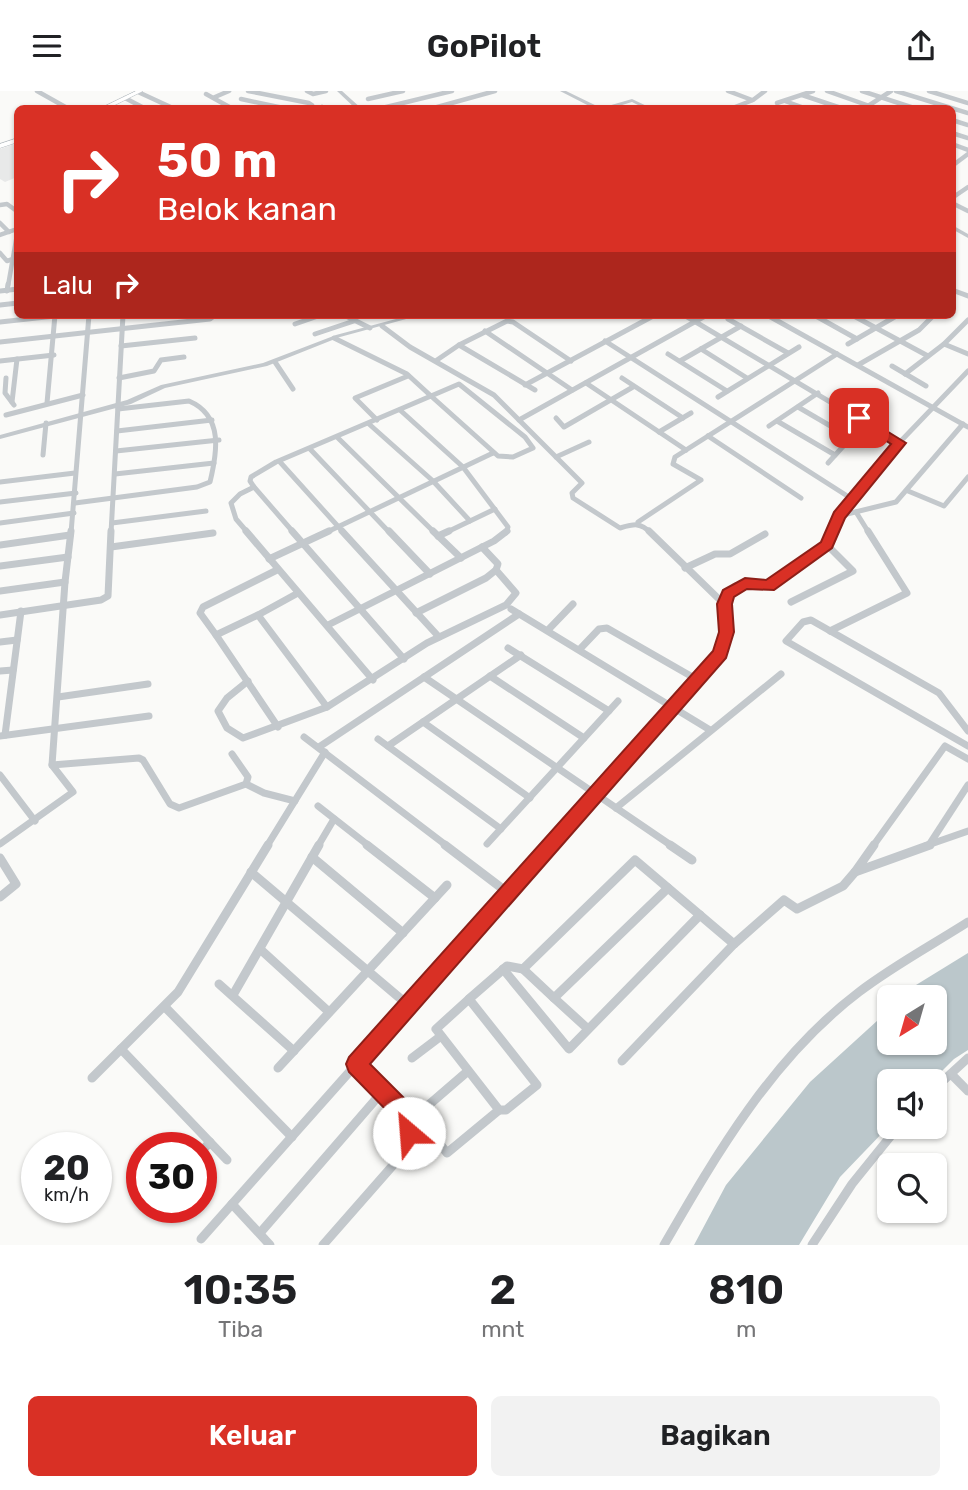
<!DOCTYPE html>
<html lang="id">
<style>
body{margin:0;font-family:Rubik,sans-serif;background:#f2f2f2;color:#202124;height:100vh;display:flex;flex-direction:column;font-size:26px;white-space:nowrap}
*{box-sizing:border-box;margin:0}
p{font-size:23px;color:#757577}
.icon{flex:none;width:38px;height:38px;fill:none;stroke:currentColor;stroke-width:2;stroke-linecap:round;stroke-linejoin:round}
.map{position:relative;height:1154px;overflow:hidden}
.side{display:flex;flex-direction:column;background:#fff;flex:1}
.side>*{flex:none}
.guide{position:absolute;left:14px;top:14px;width:942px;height:214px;border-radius:10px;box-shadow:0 2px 5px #0004;background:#d93025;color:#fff;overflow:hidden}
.needle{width:46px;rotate:217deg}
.fabs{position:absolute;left:877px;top:894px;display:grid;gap:14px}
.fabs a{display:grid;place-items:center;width:70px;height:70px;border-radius:10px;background:#fff;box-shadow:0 2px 5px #0004;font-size:35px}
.speed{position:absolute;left:21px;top:1041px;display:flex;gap:14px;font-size:35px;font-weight:700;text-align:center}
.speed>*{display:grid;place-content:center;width:91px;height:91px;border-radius:50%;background:#fff;box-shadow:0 2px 5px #0004;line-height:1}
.speed small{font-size:18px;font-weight:400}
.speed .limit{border:10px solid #d22;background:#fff;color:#111}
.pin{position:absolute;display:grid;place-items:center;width:60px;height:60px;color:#fff;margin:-30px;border-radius:14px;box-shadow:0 4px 10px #0006}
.me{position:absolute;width:77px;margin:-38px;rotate:333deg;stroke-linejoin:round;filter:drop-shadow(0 0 5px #0008)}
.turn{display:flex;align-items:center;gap:24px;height:147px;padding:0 28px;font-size:32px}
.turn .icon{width:91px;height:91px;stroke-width:2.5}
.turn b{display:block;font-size:49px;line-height:60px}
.then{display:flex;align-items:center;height:66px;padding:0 28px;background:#0003;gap:14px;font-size:26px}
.eta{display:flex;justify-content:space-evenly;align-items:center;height:119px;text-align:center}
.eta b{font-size:42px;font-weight:600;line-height:49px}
.button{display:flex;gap:14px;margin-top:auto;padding:14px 28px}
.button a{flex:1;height:80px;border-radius:10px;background:#d93025;color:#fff;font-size:28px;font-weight:600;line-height:80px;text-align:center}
.button a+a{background:#f2f2f2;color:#202124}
header{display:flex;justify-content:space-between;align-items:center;height:91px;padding:0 28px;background:#fff;font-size:32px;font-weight:600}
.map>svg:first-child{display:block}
</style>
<header><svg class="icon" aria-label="menu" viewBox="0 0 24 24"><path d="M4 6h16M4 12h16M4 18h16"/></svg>GoPilot<svg class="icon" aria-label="share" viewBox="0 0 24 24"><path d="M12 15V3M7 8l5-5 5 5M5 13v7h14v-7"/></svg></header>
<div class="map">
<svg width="968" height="1154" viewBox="0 0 968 1154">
<rect width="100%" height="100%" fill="#fafaf8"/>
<path fill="#e8e9e9" d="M14,53L17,55V86L5,91L0,88V58Z"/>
<path fill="#bbc7cb" d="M968,862V959L954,968L932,990H889V1035L840,1086L799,1154H694L726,1094L810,991L889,919V952H934V906H903L916,894Z"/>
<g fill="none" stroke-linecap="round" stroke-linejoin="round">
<defs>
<g id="secondary">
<path d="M136,0H143L107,18H99Z"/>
<path d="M18,47V51L0,57V53Z"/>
</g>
</defs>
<use href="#secondary" stroke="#b3babf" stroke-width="1"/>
<g stroke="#c3c8cc" stroke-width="4.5">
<path d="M37,0L69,18"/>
<path d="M248,0L309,12L312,14L309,18"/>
<path d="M307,0L313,3L326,0"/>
<path d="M728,0L752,9"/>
<path d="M827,0L878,18"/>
<path d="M862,0L917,18"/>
<path d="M896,0L968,22"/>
<path d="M929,0L968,12"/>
<path d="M138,1L175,18"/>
<path d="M206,3L233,18"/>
<path d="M802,4L844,18"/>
<path d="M215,6L229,0"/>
<path d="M125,7L146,18"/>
<path d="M241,8L288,18"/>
<path d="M368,8L403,0"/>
<path d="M785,10L807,18"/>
<path d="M777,12L813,0"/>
<path d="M868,15L891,0"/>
<path d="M322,16L324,18"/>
<path d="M378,18L452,0"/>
<path d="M430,18L495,0"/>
<path d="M730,18L753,9L765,0"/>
<path d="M952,29L968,34"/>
<path d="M952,42L968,47"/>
<path d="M952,53L968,59"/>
<path d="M952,75L968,63"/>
<path d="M952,107L968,96"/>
<path d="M952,112L968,120"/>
<path d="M0,114L7,113L18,121"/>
<path d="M0,132L9,141"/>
<path d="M0,144L17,138"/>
<path d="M0,162L7,170L13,168"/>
<path d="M8,195L18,138"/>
</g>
<g stroke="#c3c8cc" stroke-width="5">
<path d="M952,199L968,205"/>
<path d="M0,200L18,198"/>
<path d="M7,200L8,193"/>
<path d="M0,214L18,212"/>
<path d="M344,224L370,237"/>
<path d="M684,224L899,352"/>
<path d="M767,224L968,336"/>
<path d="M814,224L857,248"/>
<path d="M852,224L928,265"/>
<path d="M728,228L788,262"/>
<path d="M0,231L55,225"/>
<path d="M295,233L321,224"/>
<path d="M382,235L410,256L494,304L582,392L572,402L573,407L620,437C634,433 640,431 651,442"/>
<path d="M485,240L572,299"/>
<path d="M315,243L354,230"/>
<path d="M334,247L407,283L431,305"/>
<path d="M605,250L852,408"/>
<path d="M0,251L210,228L215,224"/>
<path d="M848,253L898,224"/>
<path d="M944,253L968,263"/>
<path d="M459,254L535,299"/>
<path d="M121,255L195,247"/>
<path d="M701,258L747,287"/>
<path d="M668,263L727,300"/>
<path d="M437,269L459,254L507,230L513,231L571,270"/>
<path d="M0,270L54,264"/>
<path d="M680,270L741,235"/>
<path d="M275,271L293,298"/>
<path d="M858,274L919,239L934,224"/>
<path d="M892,275L926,295"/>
<path d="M905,283L944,253L968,229"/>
<path d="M6,287L5,302L14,314"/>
<path d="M119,287L154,280L161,269L184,266"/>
<path d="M622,287L683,327"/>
<path d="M586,292L686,359"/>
<path d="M459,293L525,346L533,357L513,366L498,365L431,305Z"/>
<path d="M525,294L655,224"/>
<path d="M718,306L799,256"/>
<path d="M12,311L17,268"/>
<path d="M47,312L55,224"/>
<path d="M798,316L851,347"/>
<path d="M400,319L463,376L508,436L506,442"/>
<path d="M6,324L83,304"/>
<path d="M556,327L564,336L633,296"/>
<path d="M377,329L355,307L408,285"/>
<path d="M519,329L707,224"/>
<path d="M777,330L835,364"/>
<path d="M369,333L433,390L470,430"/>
<path d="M769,335L818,302"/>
<path d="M117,340L212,329"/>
<path d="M659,341L691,322"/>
<path d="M708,345L801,407"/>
<path d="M338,347L435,442"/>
<path d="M310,358L390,442"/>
<path d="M116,360L219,349"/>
<path d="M43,364L46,332"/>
<path d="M556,366L589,351"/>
<path d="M280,371L344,442"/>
<path d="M828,372L857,340"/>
<path d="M115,383L214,372"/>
<path d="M0,391L75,382"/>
<path d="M908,400L944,415L968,386"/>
<path d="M0,411L76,402"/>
<path d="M75,412L197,396L210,391C217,362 224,325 189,310L118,318"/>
<path d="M856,421L869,442"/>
<path d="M839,425L896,411L963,333"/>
<path d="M638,431L701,389L673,373L675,366L837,263"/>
<path d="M0,432L74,422"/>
<path d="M112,432L206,420"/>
<path d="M71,442L89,224"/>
<path d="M111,442L123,224"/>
<path d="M248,442L236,428L231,412L240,403L254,396"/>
<path d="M294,442L254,396L250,390L251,386L276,371L431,305"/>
<path d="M325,442L493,362"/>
<path d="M445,442L495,418"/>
<path d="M832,442L839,425L899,352L968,280"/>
</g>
<g stroke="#c3c8cc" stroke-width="7">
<path d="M246,440L373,589"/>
<path d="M292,440L404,568"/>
<path d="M342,440L439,546"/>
<path d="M389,440L430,483"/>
<path d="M433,440L461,467"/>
<path d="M649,440L724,513"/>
<path d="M438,445L449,440"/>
<path d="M0,454L70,444"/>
<path d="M111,456L213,442"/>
<path d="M269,468L329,440"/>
<path d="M0,475L68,466"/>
<path d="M685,477L715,463H730L765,443"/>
<path d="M0,500L65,491"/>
<path d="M791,511L853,480L827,454"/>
<path d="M511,518L710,639"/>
<path d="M416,522L486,487L496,479L498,473L482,456"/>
<path d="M0,524L101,509L108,505L111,440"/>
<path d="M258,524L298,502"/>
<path d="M328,534L494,450L507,440"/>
<path d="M548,539L573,513"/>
<path d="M830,540L907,502L868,440"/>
<path d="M216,544L200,522L203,516L277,479"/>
<path d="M0,551L17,549"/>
<path d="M508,557L609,620"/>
<path d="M580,558L599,538L607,537L696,588"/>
<path d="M0,580L13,579"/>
<path d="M490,585L584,647"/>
<path d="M424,586L672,755"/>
<path d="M248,590L227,607L218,620L227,637L243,647L327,616L427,552L506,514L516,502L496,479"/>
<path d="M58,606L148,593"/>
<path d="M423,631L530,707"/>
<path d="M278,636L216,544L258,524L327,616"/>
<path d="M968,640L939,602L811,529L803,531L786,550L968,655"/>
<path d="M5,644L21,520"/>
<path d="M0,645L149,625"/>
<path d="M304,646L447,755"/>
<path d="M378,648L501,738"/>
<path d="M388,655L521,564"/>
<path d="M319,656L519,523"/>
<path d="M52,674L139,667L143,669L170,713L179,717L246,693L248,686L232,663"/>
<path d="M0,684L35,730"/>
<path d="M246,693L264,702L295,710"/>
<path d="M318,715L369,755"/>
<path d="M616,717L781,583"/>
<path d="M0,753L73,701L52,674L65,491L71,440"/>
<path d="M487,753L618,610"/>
<path d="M929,754L968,694"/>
<path d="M267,755L325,661"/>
<path d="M318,755L334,728"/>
<path d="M549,755L717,566C728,544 718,514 735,495L745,492L768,495L827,454L833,440"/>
<path d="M873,755L945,655L968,668"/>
<path d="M925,755L968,740"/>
</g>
<g stroke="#c3c8cc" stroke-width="9">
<path d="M367,754L435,807"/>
<path d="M445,754L508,802"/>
<path d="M670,754L692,769"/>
<path d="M874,754L855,781L930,754"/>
<path d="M312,766L403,842"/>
<path d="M0,767L16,793L0,806"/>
<path d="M251,781L408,914"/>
<path d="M260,858L329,921"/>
<path d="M503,878L569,958L700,824"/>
<path d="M523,878L554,907L668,797"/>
<path d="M219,893L294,960"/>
<path d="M233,904L319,754"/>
<path d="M554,907L588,938"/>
<path d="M469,908L537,994L506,1019H499L436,938Z"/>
<path d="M469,908L507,875L523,878L635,769L734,853"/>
<path d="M165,916L292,1046"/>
<path d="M121,958L227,1069"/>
<path d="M412,967L441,945"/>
<path d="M622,970L734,853L784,809L797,818L843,795L855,781"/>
<path d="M278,977L447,794"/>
<path d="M468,980L417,1024L447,1062L499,1019"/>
<path d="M951,983L968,1000"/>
<path d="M92,987L178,901L268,754"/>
<path d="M934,998L968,967"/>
<path d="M201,1061L210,1051"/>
<path d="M232,1113L270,1154"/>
<path d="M260,1142L383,1000"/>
<path d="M201,1148L551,754"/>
<path d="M323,1154L402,1064C419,1023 383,999 356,973"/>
<path d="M664,1154C717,1062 773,966 859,901C893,875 932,854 968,831"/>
<path d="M812,1154L852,1093L898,1036"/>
</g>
<g fill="#c3c8cc" fill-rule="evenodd">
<path d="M337,0H342L362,18H356Z"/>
<path d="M560,0H566L601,17L632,8L653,18H646L632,11L609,18H595Z"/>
<path d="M952,134L968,143V147L952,138Z"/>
<path d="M411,224H421L340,246L267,275L165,297L131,313L0,348V344L127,309L161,294L263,272L336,244Z"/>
</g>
<use href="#secondary" fill="#fff" fill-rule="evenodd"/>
</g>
<path fill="#d93025" stroke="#8d1f18" stroke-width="2" d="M859,323L906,352L845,427L832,457L774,499L747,498L734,506L732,513L734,541L726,567L370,973L410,1013L420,1042L417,1049L409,1053L401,1049L394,1027L349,981L346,973L349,966L713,560L719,541L717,513L723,499L745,487L766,489L821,451L834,421L891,353L854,330V324Z"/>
</svg>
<div class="fabs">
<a><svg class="needle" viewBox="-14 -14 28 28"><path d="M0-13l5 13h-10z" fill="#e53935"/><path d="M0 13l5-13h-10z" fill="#757577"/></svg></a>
<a><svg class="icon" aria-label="sound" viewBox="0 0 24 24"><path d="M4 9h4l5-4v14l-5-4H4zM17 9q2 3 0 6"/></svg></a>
<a><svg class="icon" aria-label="search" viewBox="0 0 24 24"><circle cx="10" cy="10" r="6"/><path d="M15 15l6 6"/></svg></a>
</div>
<div class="speed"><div>20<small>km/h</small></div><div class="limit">30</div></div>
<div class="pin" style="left:859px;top:327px;background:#d93025"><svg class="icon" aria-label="arrive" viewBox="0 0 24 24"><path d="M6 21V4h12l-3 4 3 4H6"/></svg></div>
<svg class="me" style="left:409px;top:1042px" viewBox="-20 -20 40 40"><circle r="19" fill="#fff"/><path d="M0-13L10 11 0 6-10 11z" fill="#d93025"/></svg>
<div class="guide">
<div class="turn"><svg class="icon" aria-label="right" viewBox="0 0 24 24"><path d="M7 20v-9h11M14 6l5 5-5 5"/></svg><div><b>50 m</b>Belok kanan</div></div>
<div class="then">Lalu<svg class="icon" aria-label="right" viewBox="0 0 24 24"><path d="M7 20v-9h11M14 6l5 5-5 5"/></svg></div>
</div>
</div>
<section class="side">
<div class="eta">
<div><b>10:35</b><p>Tiba</p></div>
<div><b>2</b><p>mnt</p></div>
<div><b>810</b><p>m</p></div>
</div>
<div class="button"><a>Keluar</a><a>Bagikan</a></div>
</section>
